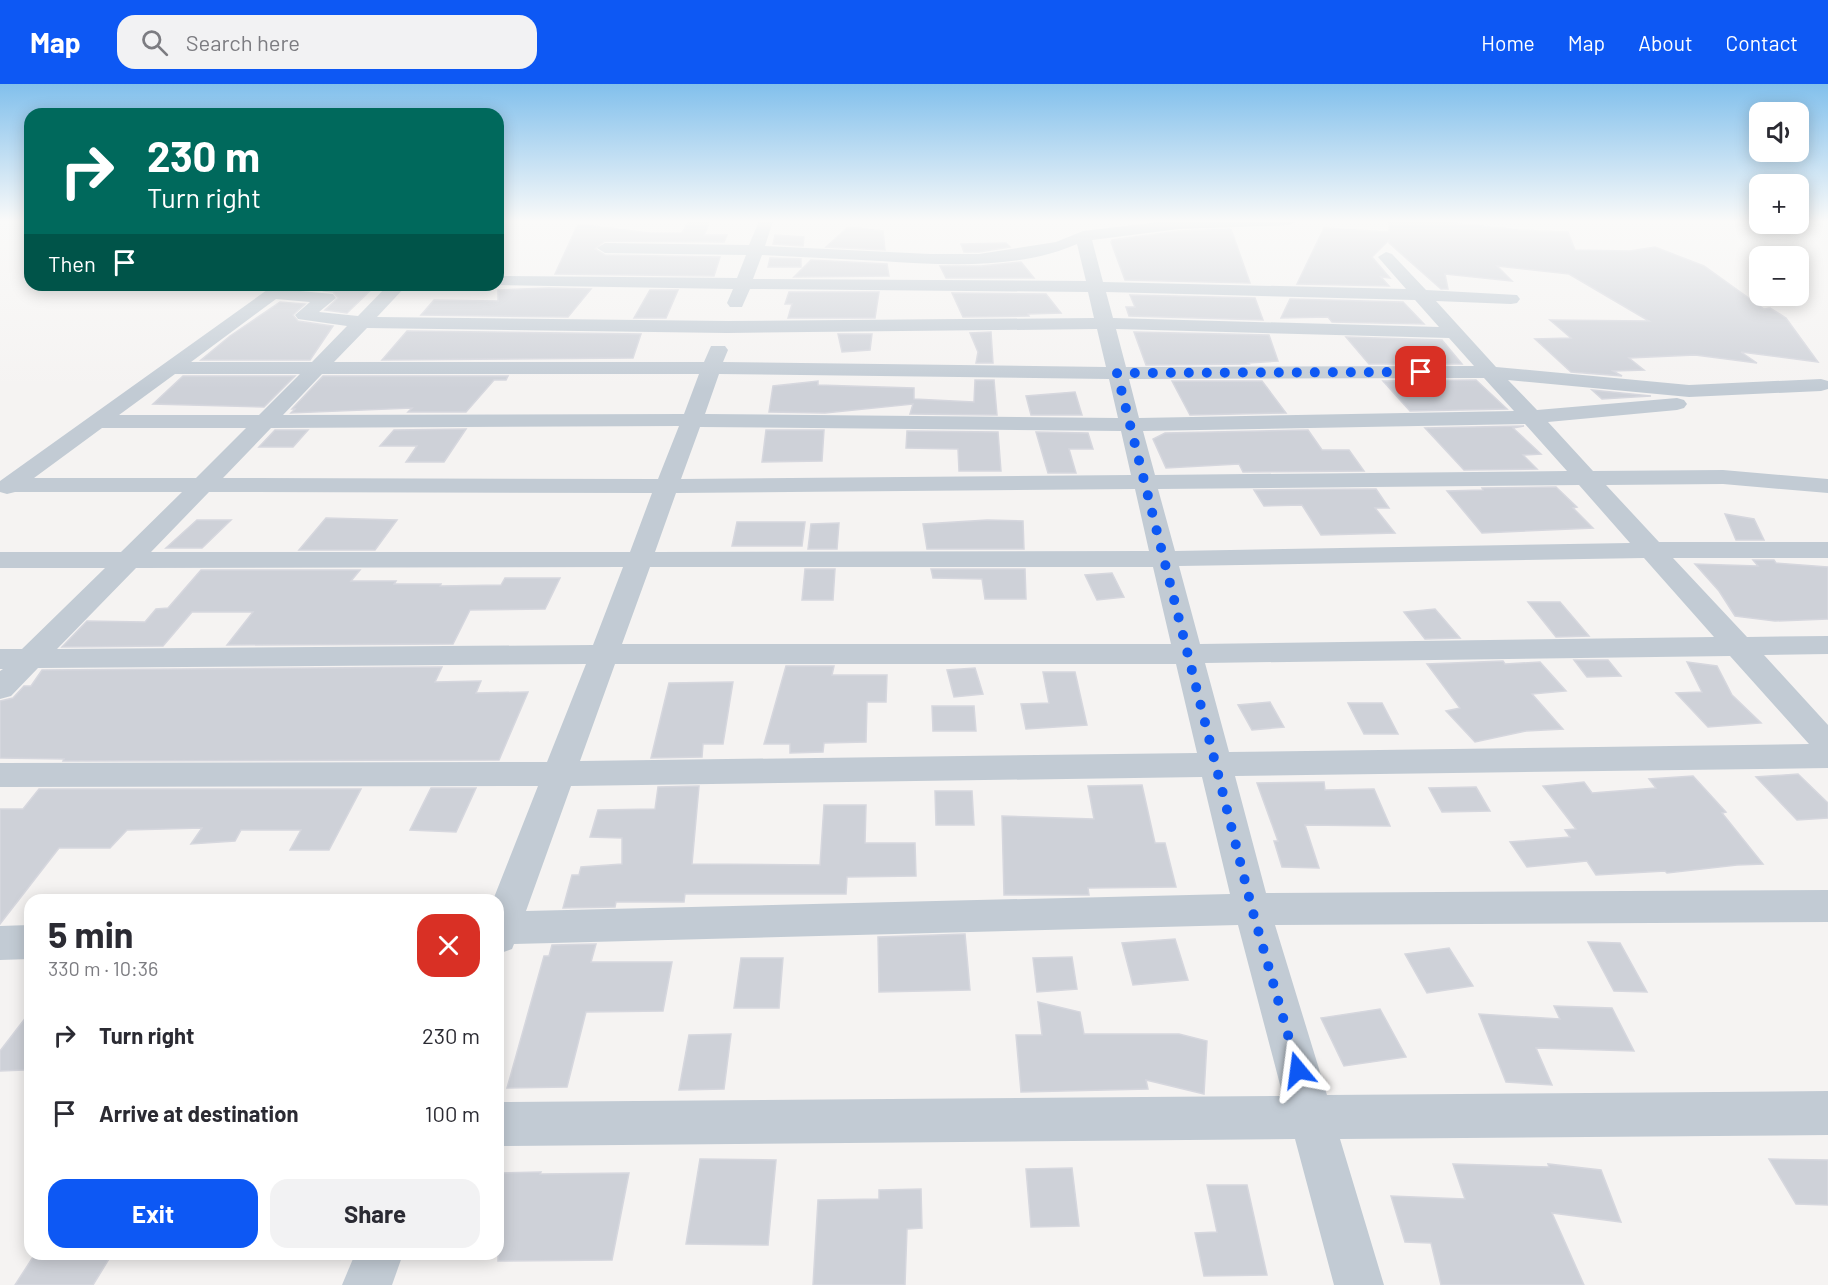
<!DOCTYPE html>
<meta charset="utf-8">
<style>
body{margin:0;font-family:Barlow,sans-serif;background:#f2f2f3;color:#2b2b33;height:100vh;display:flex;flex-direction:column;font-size:22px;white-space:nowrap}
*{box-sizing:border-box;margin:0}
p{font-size:20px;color:#7c7c81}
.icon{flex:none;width:33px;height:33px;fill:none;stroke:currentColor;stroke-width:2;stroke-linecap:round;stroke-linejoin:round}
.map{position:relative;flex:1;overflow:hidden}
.details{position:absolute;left:24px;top:810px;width:480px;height:366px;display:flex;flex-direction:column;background:#fff;border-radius:18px;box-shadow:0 3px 15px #0003}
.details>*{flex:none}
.hud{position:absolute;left:24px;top:24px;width:480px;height:183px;border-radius:18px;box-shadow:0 3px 15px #0003;background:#00695c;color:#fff;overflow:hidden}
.tools{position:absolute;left:1749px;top:18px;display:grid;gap:12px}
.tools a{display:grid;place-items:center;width:60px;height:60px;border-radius:12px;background:#fff;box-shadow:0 3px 15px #0003;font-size:30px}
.pin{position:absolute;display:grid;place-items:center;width:51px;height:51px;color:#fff;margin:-26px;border-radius:12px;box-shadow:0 3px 9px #0006}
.me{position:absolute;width:66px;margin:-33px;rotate:344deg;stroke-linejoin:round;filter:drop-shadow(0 0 4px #0008)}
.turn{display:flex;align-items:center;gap:21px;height:126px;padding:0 24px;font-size:27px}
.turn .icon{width:78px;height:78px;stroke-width:2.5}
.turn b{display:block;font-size:42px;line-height:51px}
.then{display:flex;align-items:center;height:57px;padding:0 24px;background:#0003;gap:12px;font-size:22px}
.round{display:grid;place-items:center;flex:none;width:63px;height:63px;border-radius:18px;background:#f2f2f3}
.summary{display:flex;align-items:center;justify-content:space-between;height:102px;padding:0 24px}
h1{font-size:36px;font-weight:700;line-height:45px}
.button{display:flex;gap:12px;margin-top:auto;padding:12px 24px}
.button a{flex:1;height:69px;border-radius:18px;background:#0d58f4;color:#fff;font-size:24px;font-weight:700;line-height:69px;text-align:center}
.button a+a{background:#f2f2f3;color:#2b2b33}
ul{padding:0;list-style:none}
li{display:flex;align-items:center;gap:18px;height:78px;padding:0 24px}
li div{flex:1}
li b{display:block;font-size:22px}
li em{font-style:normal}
header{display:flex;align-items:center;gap:36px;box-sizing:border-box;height:84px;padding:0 30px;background:#0d58f4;color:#fff}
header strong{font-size:28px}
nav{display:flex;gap:33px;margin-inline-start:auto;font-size:21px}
.search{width:420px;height:54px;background:#f2f2f3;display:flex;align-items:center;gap:15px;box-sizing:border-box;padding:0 21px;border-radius:18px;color:#7c7c81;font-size:22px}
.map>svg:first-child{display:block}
</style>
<header>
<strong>Map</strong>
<div class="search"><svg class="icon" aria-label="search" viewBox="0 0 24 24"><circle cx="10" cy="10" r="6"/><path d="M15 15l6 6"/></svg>Search here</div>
<nav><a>Home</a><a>Map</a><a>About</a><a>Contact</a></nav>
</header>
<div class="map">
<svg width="1828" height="1201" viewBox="0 0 1828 1201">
<rect width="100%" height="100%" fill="#f5f3f2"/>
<g fill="#ced1d8" stroke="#d6d7de" stroke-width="1.5">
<path d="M689,137H710L704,151H727L724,158L605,157L595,165L605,171L720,173L714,192L555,190L578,140L649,149H682Z"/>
<path d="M1389,137H1436L1519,146L1568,148L1575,166L1630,167L1655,163L1704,182L1764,225L1770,224L1786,234L1818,278L1741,268L1757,279L1695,271L1629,274L1644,286L1613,287L1622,292L1571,288L1535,255L1571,254L1550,236L1649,237L1569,190L1497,182L1512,197L1445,190L1448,205H1441L1389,159V156L1372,173L1390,194L1381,193L1389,202L1297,200L1324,144L1389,148Z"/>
<path d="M848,143L883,147L885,166L826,163Z"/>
<path d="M1231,145L1250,199L1125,196L1111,158L1112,156L1179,147Z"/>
<path d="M775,151L804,153L803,162L773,160Z"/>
<path d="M1006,159L1010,163L979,168H964L961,160Z"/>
<path d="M770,174L801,175V183H768Z"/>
<path d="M811,176L887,180L889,192L794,193Z"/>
<path d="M1021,178L1034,194H946L940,182H981Z"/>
<path d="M329,202H375L347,229L325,226L338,214L333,208L324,207Z"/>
<path d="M549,204L591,205L568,233L421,231L434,216L498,217V206Z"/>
<path d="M650,206H678L666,234H634Z"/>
<path d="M789,208H879L875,234H788L792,220H785Z"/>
<path d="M952,209L1046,210L1061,229L1028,230L1029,232L963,233Z"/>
<path d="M1130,211L1255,214L1263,236L1129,232L1126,223H1135Z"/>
<path d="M1290,215L1403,218L1424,240L1332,238L1328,233L1281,234Z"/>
<path d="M280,218L305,220L293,231L298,237L333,242L310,276H201L230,252Z"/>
<path d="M407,247L641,250L633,274L382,276Z"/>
<path d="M991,248L993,279H976L978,268L970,249Z"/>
<path d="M1134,248L1269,251L1278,277L1248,279L1249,280L1146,281Z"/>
<path d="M838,250H872L870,266L842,268Z"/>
<path d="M1346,253L1442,256L1462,280H1369Z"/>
<path d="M183,292H295L264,323L153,320Z"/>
<path d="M323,292H508L506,296H494L466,328H408L412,324L291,329L295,325H292Z"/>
<path d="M975,296H994L997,331L910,330L913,320L825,329L769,328L773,302L818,297V301L914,304V315L974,318Z"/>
<path d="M1476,296L1507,325L1410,327L1383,297Z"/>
<path d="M1172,297H1262L1286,329L1190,331Z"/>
<path d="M1592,306L1651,312L1602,315Z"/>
<path d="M1075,308L1082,331H1031L1026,312Z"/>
<path d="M1524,342L1513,344L1541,370L1523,371L1537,385L1464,386L1425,344Z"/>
<path d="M466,345L444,378H406L417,362H380L394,346Z"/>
<path d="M275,346H308L293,363H259Z"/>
<path d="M766,346H824L822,377L762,378Z"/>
<path d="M1308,346L1322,366H1349L1364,387L1243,388L1239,380L1166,384L1153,355L1165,349Z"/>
<path d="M907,347L998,348L1001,387H959L958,365L906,364Z"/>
<path d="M1036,348L1088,349L1093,365H1069L1076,389H1048Z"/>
<path d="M1556,403L1577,423L1573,424L1593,444L1482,449L1447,407L1483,406L1482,404Z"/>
<path d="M1376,405L1389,424H1375L1395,449L1321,451L1302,421L1264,422L1254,406Z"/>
<path d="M1725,430L1754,435L1764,456H1736Z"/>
<path d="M326,434L397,436L375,466H299Z"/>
<path d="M197,436H231L202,464H166Z"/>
<path d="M987,436L1023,437L1024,465H927L923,440Z"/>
<path d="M737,438H805L802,462H732Z"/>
<path d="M839,439L837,465H808L811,440Z"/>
<path d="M1753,476H1774L1776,479L1828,483V535L1775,537L1735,532L1719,507L1695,480L1758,482Z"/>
<path d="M805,485H835L833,516H802Z"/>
<path d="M931,485H1025L1026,515H985L982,495L933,494Z"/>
<path d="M201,486H360L351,497H396L394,500H441L440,502L501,501L505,494H560L545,525L470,526L453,560L227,561L253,528H192L163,562L62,563L87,537L145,538L156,525L168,524Z"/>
<path d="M1112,489L1124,513L1097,516L1085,491Z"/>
<path d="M1528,518H1560L1589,552L1556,553Z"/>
<path d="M1435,525L1460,554L1425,555L1404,528Z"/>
<path d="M1574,576H1608L1621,592L1587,593Z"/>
<path d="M1503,577L1505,580L1540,578L1566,607L1532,610L1563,645L1526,647L1475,658L1446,627L1460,624L1427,580Z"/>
<path d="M1687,578L1717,582L1732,611L1761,639L1708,643L1676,609L1702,608Z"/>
<path d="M786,582H834L832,591H887L886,618H867L866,658L824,659L823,668L790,669V660H764Z"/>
<path d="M442,583L435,598L481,597L476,609L528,608L499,676L63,677L64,675L0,674V617L13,614L24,602H31L42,586Z"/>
<path d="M975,584L983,610L954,613L947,586Z"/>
<path d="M1043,588H1075L1087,641L1026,645L1021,620L1049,619Z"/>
<path d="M733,598L723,660H703L702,673L651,674L669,599Z"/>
<path d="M1270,618L1284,643L1252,646L1238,621Z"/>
<path d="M1348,619H1382L1398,650H1364Z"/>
<path d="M932,622H974L976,647H933Z"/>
<path d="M1798,690L1828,719V734L1797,736L1756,693Z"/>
<path d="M1693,692L1726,728L1722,729L1763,780L1737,781L1667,789L1665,787L1596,791L1587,777L1527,783L1510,758L1570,753L1565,746L1576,745L1543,702L1584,698L1592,709L1656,704L1649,695Z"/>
<path d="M1324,698L1325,706L1374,705L1390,742L1305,741L1319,784L1282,783L1274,757H1278L1257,699Z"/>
<path d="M1142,701L1155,759H1165L1176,803L1088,804L1089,811H1004L1002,732L1094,735L1088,702Z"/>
<path d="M699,702L692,780L820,781L824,721H866L865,759H915L916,792L847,793L846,810H685L684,818H616L615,823L563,824L572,791H579L581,783L622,780V754L590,753L598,726L655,725L658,703Z"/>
<path d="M1476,703L1490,727L1442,728L1429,704Z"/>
<path d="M431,704H476L456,748L410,746Z"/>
<path d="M39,705H361L329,766H290L301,746H241L235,757L191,760L202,744L127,746L110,764H59L0,840V725H23Z"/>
<path d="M935,707H972L974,741H936Z"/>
<path d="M965,850L970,906L879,908L878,853Z"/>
<path d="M1175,855L1188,896L1133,901L1122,859Z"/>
<path d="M1588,858L1620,859L1647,908L1614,907Z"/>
<path d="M596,860L591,878H672L663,927L586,928L567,1003L507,1004L544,872H549L552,861Z"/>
<path d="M1449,864L1473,902L1427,909L1405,870Z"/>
<path d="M1072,873L1077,905L1037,908L1033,874Z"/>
<path d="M741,874H783L779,924H734Z"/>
<path d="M1038,918L1080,928L1084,950H1179L1207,957L1204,1010L1146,996L1148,1005L1021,1008L1016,951H1042Z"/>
<path d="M1554,922L1612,924L1634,967L1536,964L1552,1001L1506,998L1479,930L1560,935Z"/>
<path d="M1380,925L1406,973L1344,982L1321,934Z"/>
<path d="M30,928V977L24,986L0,987V967Z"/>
<path d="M731,950L724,1005L679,1006L689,951Z"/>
<path d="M700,1075L776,1076L768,1161L686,1160Z"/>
<path d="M1769,1075L1828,1076V1121L1796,1120Z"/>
<path d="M1453,1080L1549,1083L1548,1080L1601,1086L1621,1138L1552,1129L1584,1201H1441L1431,1159L1405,1158L1391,1112L1465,1115Z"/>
<path d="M1072,1084L1079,1142L1031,1143L1026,1085Z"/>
<path d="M541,1088L540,1090L629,1089L612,1176L498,1177V1089Z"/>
<path d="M1207,1101H1247L1267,1191L1204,1192L1195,1149L1217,1148Z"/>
<path d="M921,1105L922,1144L907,1145L905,1201H813L818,1116L879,1115V1106Z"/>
<path d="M35,1170H112L93,1201H15Z"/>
</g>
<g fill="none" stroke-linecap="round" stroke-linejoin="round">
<g fill="#c2cbd4" fill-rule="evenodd">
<path d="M759,137H773L765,162L930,170H979L1056,158L1083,147L1167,137H1297L1290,141L1179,145L1092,156L1103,198L1406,205L1378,173L1386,168L1392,170L1426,206L1517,211L1520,215L1517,219L1511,220L1436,217L1496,283L1689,301L1821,295L1828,297V305L1821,307L1689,313L1508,296L1537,326L1677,314L1684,316L1687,320L1684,324L1677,326L1548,338L1593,387L1723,386L1828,395V409L1723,400L1606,401L1659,458H1828V474H1673L1747,553L1828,552V570L1764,571L1828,641V684L1235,692L1266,809L1828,806V838L1275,841L1327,1011L1828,1007V1051L1340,1055L1384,1201H1334L1295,1055L498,1062V1018L1283,1012L1238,841L514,860L512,865L498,870V816H493L538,702L0,703V679L547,678L586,580L38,584L11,612L0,615V587L3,585H0V565H22L105,484H0V468H121L182,408H15L7,410L0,408V397L274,201H294L289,206L333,210L336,214L319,228L358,232L388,201H407L377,233L727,237L1094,234L1088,208L750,205L742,223H730L727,219L733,205L494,201H498V192L737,194L746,171L605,169L597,164L605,159L749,161ZM1077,160L1086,197L753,195L762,171C801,173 841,175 881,177C943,181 1019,186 1077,160ZM1106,208L1415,216L1439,243L1113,234ZM276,215L310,218L295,231L298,235L347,242L312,278H191ZM367,244L727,249L1097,245L1106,283L723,278L728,266L725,262H711L704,278H334ZM1116,245L1449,254L1474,282L1126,283ZM175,290H300L259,331H119ZM322,290H699L684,330L283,331ZM719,290L1109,295L1118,334L705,330ZM1484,294L1514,327L1139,334L1129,295ZM1525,340L1567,387L1155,391L1143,347ZM679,342L658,395L223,394L271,344ZM700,343L1121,347L1131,391L681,395ZM102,344H246L196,394H34ZM1579,401L1630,459L1175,467L1158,405ZM1135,405L1149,467L655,468L676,409ZM209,408L652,409L630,468H151ZM1644,474L1714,553L1200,560L1179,482ZM623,483L593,561L57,565L136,484ZM650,483H1153L1171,560H622ZM1730,572L1809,660L1229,668L1205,579ZM615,580H1176L1197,669L580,677ZM1202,693L1230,810L526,827L571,702Z"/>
<path d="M30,841V875L0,876V842Z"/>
<path d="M355,1170H403L392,1201H342Z"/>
</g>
</g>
<linearGradient id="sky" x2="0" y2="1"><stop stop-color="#82c0ec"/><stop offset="0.45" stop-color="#fafaf9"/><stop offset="1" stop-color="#fafaf9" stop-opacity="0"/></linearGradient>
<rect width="1828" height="305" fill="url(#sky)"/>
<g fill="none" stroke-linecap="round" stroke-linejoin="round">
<path stroke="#0d58f4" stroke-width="10" stroke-dasharray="0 18" d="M1298,986L1252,825L1117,289L1421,288"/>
</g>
</svg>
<div class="tools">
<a><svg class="icon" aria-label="sound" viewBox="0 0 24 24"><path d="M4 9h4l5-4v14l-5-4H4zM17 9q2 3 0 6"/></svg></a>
<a>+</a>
<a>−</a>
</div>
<div class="pin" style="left:1421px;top:288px;background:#d93025"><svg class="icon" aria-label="arrive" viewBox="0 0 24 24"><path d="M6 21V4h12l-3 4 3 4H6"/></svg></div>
<svg class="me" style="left:1298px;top:986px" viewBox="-20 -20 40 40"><path d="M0-17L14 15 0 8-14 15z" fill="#0d58f4" stroke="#fff" stroke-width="4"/></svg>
<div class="hud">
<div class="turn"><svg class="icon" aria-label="right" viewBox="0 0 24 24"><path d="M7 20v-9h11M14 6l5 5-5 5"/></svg><div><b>230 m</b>Turn right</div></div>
<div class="then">Then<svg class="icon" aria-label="arrive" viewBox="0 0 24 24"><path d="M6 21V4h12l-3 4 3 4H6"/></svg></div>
</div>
<section class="details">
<div class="summary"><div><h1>5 min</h1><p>330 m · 10:36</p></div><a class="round" style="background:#d93025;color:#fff"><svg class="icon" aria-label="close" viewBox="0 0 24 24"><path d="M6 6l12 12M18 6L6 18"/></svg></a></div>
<ul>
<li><svg class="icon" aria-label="right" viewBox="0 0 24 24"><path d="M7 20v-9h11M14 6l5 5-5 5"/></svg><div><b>Turn right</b></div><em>230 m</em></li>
<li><svg class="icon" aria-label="arrive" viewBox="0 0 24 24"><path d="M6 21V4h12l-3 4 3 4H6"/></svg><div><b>Arrive at destination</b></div><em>100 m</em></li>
</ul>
<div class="button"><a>Exit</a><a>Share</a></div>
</section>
</div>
